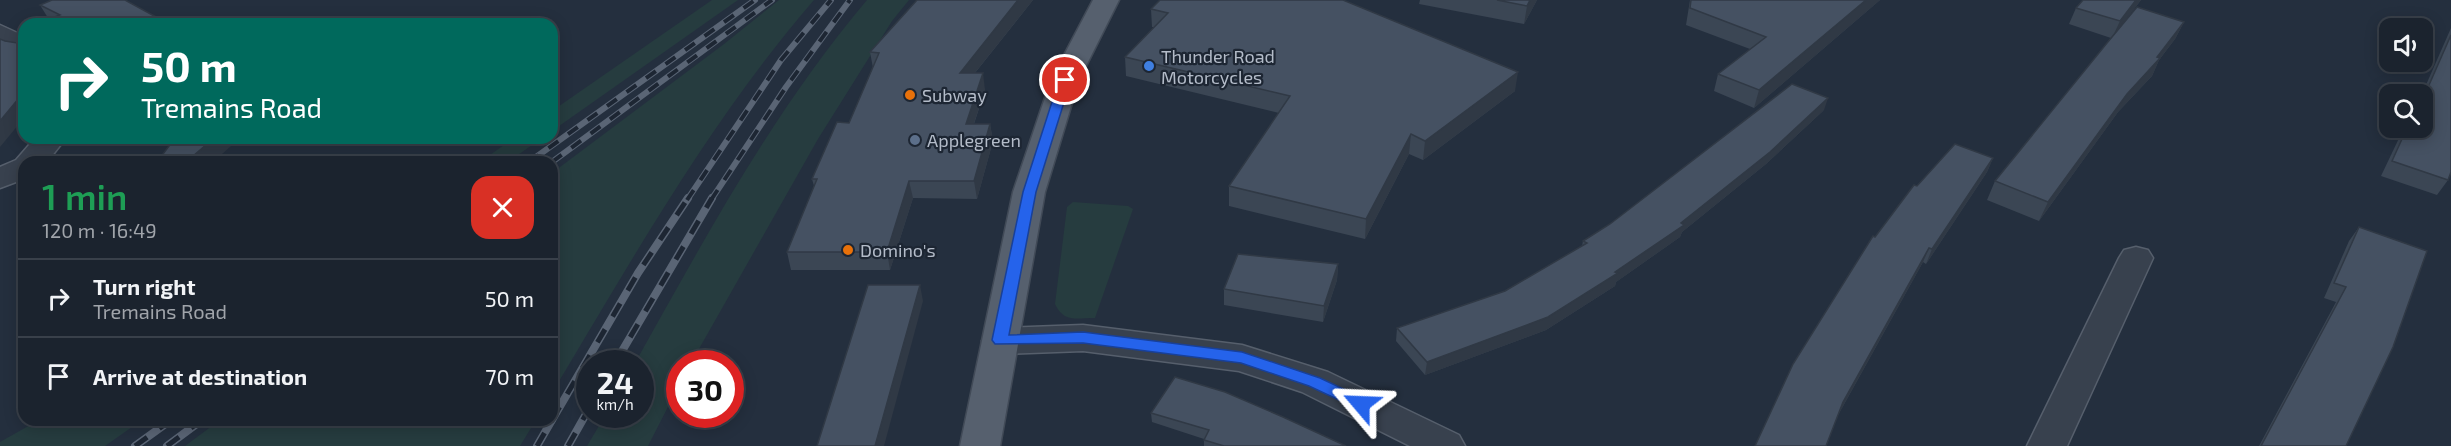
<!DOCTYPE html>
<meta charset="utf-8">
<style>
body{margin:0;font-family:"Exo 2",sans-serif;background:#282f3a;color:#f1f3f6;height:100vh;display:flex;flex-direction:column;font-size:22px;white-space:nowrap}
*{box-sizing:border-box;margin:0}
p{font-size:20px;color:#a0a4aa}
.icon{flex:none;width:33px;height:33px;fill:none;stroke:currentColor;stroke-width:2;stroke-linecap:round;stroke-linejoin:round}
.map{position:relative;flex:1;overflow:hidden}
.details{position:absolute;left:18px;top:156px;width:540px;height:270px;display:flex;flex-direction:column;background:#1b232e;border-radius:18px;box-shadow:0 3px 15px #0003,0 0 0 2px #39404a}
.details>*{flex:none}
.hud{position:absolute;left:18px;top:18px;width:540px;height:126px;border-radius:18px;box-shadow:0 3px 15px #0003,0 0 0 2px #39404a;background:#00695c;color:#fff;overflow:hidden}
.controls{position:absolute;left:2379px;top:18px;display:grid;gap:12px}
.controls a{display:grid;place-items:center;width:54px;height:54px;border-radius:12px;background:#1b232e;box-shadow:0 3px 15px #0003,0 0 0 2px #39404a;font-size:30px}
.speed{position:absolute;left:576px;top:350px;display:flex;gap:12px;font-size:30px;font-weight:700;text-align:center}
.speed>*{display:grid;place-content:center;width:78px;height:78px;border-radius:50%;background:#1b232e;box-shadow:0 3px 15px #0003,0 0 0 2px #39404a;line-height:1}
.speed small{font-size:15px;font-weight:400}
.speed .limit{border:9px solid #d22;background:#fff;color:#111}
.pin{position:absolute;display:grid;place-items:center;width:51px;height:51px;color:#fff;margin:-26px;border:3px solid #fff;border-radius:50%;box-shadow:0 2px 6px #0007}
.me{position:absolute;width:66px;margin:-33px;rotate:296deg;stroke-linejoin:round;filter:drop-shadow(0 0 4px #0008)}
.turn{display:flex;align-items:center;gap:21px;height:126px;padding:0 24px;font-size:27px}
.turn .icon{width:78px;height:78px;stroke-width:2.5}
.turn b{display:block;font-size:42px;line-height:51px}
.round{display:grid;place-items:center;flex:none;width:63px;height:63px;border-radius:18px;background:#282f3a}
.head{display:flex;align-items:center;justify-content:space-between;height:102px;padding:0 24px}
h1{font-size:36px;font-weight:600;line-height:45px;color:#1e9e55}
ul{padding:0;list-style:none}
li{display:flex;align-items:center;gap:18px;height:78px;padding:0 24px;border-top:2px solid #39404a}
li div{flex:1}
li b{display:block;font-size:22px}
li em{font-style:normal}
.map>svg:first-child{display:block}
</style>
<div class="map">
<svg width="2451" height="446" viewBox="0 0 2451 446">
<rect width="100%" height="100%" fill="#242f3e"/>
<g fill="#263c3f">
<path d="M712,0H738L552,131V111Z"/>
<path d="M779,0H814C711,119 633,258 552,393V173L724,44Z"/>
<path d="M867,0H909L892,21L818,139L691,363H680L679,385L648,446H587L606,414H640V363H635C705,238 774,110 867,0Z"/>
<path d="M514,138H542L508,162H480Z"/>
<path d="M1073,202L1128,206L1133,209L1095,318C1076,318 1064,323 1055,304L1067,207Z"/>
<path d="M39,420H142L105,446H0V442Z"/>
<path d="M220,420H536L520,446H185Z"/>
</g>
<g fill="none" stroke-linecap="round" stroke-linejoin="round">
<defs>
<g id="minor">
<path d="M0,25L24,36V55L14,53L0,44Z"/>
<path d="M35,138H66L47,162H24V179L0,188V167L16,160Z"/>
<path d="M2136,247L2148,250L2153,258L2067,446H2027L2119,258L2124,250Z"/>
<path d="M1083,325L1242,345L1328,372L1459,435L1465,446H1410L1302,392L1239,371L1083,351L1000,354L987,350L982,341L987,332L1000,328Z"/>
</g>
<path id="major" d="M1093,0H1119L1079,80L1045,192L1000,446H960L1013,192L1051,80Z"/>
</defs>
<use href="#minor" stroke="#565f6c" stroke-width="3"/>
<use href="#major" stroke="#414a57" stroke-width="3"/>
<use href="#minor" fill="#38414e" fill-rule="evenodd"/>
<use href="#major" fill="#56606e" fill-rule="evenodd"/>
<defs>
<g id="rail-far1">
<path d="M529,162L755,0"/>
<path d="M552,162L772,0"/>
<path d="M687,200L781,60L831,0"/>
<path d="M711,200L786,87L850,0"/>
</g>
<g id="rail">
<path d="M615,363L712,198"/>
<path d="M552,420L638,273L688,198"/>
<path d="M135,446L171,420"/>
<path d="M167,446L202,420"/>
<path d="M537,446L552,420"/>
<path d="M568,446L590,407"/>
</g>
</defs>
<use href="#rail-far1" stroke="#5a6575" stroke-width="6"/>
<use href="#rail" stroke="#5a6575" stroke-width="8"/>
<use href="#rail-far1" stroke="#1d2633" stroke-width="4" stroke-dasharray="12" stroke-linecap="butt"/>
<use href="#rail" stroke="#1d2633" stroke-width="5" stroke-dasharray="15" stroke-linecap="butt"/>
</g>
<g fill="#3b4654">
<path d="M917,0H1033L975,73L985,90L974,124H990L993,141L977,199L913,198L890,270H791L787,252L814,186L812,179L849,123L873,68L870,52Z"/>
<path d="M1420,0H1537L1524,24L1419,4Z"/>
<path d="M1690,0H1880L1754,108L1714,91L1718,74L1750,49L1686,25Z"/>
<path d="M2141,0L2117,31L2184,22L2175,39L2159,60L2152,76L2118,112L2039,221L1987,200L1995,181L2111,38L2069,24L2076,8Z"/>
<path d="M40,5L169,24H36L50,19L48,18Z"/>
<path d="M1151,9L1515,91L1423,160L1409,154L1365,239L1229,206V186L1279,113L1126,76L1125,57L1154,27H1152Z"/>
<path d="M2451,28V172L2448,180L2437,195L2381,176L2401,134L2406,128H2422V94Z"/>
<path d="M1824,110L1766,164L1682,232L1680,237L1616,282L1615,286L1546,330L1425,375L1396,341L1397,328L1505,291L1582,246L1583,241Z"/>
<path d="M1993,158L1987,172L1926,264L1923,262L1837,417L1875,237L1917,186Z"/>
<path d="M2359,227L2346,446H2259L2336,302L2324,298L2349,241Z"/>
<path d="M1338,264L1337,280L1323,322L1224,305V289Z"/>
<path d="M1151,413L1346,446H1204V439L1152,422Z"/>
</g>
<g fill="#303945">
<path d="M1018,0H1033L962,89L960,73Z"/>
<path d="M1530,0H1537L1524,24L1527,6Z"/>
<path d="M1866,0H1880L1754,108L1759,90Z"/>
<path d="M2136,0H2141L2112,38L2120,21Z"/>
<path d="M2184,22L2175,39L2159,60L2152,76L2118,112L2039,221L2048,202L2127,94Z"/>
<path d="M1518,72L1515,91L1423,160L1425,141Z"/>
<path d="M983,73L985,90L968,141L966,124Z"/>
<path d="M24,80V118L0,147V120L19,87Z"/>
<path d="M1828,98L1824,110L1766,164L1682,232L1680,237L1616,282L1615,286L1546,330L1425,375L1427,362L1615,272L1681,223Z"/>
<path d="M990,124L993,141L977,199L974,181Z"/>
<path d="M1411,134L1409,154L1365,239L1366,219Z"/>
<path d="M214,138H240L213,162H186Z"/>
<path d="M1993,158L1987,172L1926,264L1932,249Z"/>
<path d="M909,181L913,198L890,270L887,252Z"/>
<path d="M1929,248L1923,262L1837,417L1843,402Z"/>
<path d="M1338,264L1337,280L1323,322L1324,306Z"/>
<path d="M920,285L923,301L884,446H875Z"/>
</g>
<g fill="#455162" stroke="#303945" stroke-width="1.5">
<path d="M52,0H125L169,24H73L72,23L71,24H36L60,15L40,5Z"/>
<path d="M917,0H1018L960,73H983L966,124H990L974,181H909L887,252H787L817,179H812L837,122L849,123L879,53L870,52Z"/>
<path d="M1160,0H1343L1518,72L1425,141L1411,134L1366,219L1229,186L1290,96L1125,57L1168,13L1151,9Z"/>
<path d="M1497,0H1530L1527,6Z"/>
<path d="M1691,0H1866L1759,90L1718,74L1766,37L1690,8Z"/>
<path d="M2083,0H2136L2120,21L2076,8Z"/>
<path d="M2137,7L2184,22L2157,57L2160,58L2127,94L2048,202L1995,181L2107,43Z"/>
<path d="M24,28V80L19,87L24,90V92L0,121V39L5,41L17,43L18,30Z"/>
<path d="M2451,35V172L2448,180L2392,161L2407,128H2422V101Z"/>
<path d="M1792,84L1828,98L1770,152L1681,223L1684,225L1615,272L1618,273L1548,317L1427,362L1397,328L1505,291L1587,243L1583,241L1610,224Z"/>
<path d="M175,138H214L186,162H157Z"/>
<path d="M1955,144L1993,158L1932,249L1929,248L1843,402L1826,446H1755L1793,364L1873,236L1875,237L1914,185L1917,186Z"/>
<path d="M2359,227L2427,251L2393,347L2346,446H2261L2346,287L2334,283Z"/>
<path d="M1238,254L1338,264L1324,306L1224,289Z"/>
<path d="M868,285H920L875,446H817Z"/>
<path d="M1175,377L1225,392L1283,417L1346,446H1224L1204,440L1209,430L1151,413Z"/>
</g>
<path fill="#2563eb" stroke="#184099" stroke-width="1.5" d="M1065,76L1071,80L1036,192L1009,335L1083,332L1242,352L1320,378L1367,400L1369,404L1367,408H1356L1309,386L1241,363L1083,343L995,344L992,340L1023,192L1059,80Z"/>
<circle fill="#3f7fe0" stroke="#1d2633" stroke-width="2" cx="1149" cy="66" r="6"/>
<g fill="#e8710a" stroke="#1d2633" stroke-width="2">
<circle cx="910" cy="95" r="6"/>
<circle cx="848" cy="250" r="6"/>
</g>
<circle fill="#5c6f8a" stroke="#1d2633" stroke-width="2" cx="915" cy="140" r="6"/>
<g text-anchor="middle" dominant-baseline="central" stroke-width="4.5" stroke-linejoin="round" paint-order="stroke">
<g font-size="18" fill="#b4bcc9" stroke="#1d2633" text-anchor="start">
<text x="1161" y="56">Thunder Road<tspan x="1161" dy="21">Motorcycles</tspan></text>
<text x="922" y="95">Subway</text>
<text x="927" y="140">Applegreen</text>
<text x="860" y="250">Domino's</text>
</g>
</g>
</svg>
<div class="controls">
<a><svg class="icon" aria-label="sound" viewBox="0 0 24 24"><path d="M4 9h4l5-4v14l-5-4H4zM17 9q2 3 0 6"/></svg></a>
<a><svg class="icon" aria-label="search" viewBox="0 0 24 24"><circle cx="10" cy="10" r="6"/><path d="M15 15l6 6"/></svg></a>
</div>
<div class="speed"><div>24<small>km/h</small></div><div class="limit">30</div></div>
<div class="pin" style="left:1065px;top:80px;background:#d93025"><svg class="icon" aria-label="arrive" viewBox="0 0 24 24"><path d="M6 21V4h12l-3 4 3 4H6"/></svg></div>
<svg class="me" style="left:1361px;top:404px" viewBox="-20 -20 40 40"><path d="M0-17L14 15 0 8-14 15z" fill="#2563eb" stroke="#fff" stroke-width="4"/></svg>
<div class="hud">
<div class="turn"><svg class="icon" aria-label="right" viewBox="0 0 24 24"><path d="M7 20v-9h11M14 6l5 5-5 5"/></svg><div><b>50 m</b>Tremains Road</div></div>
</div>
<section class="details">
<div class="head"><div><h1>1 min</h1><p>120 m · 16:49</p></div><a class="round" style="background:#d93025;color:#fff"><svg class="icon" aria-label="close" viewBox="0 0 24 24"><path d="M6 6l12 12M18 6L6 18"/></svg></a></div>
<ul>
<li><svg class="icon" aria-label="right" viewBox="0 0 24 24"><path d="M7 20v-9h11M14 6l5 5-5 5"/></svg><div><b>Turn right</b><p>Tremains Road</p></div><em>50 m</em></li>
<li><svg class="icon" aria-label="arrive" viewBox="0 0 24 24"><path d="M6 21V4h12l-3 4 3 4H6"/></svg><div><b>Arrive at destination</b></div><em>70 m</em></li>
</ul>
</section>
</div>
